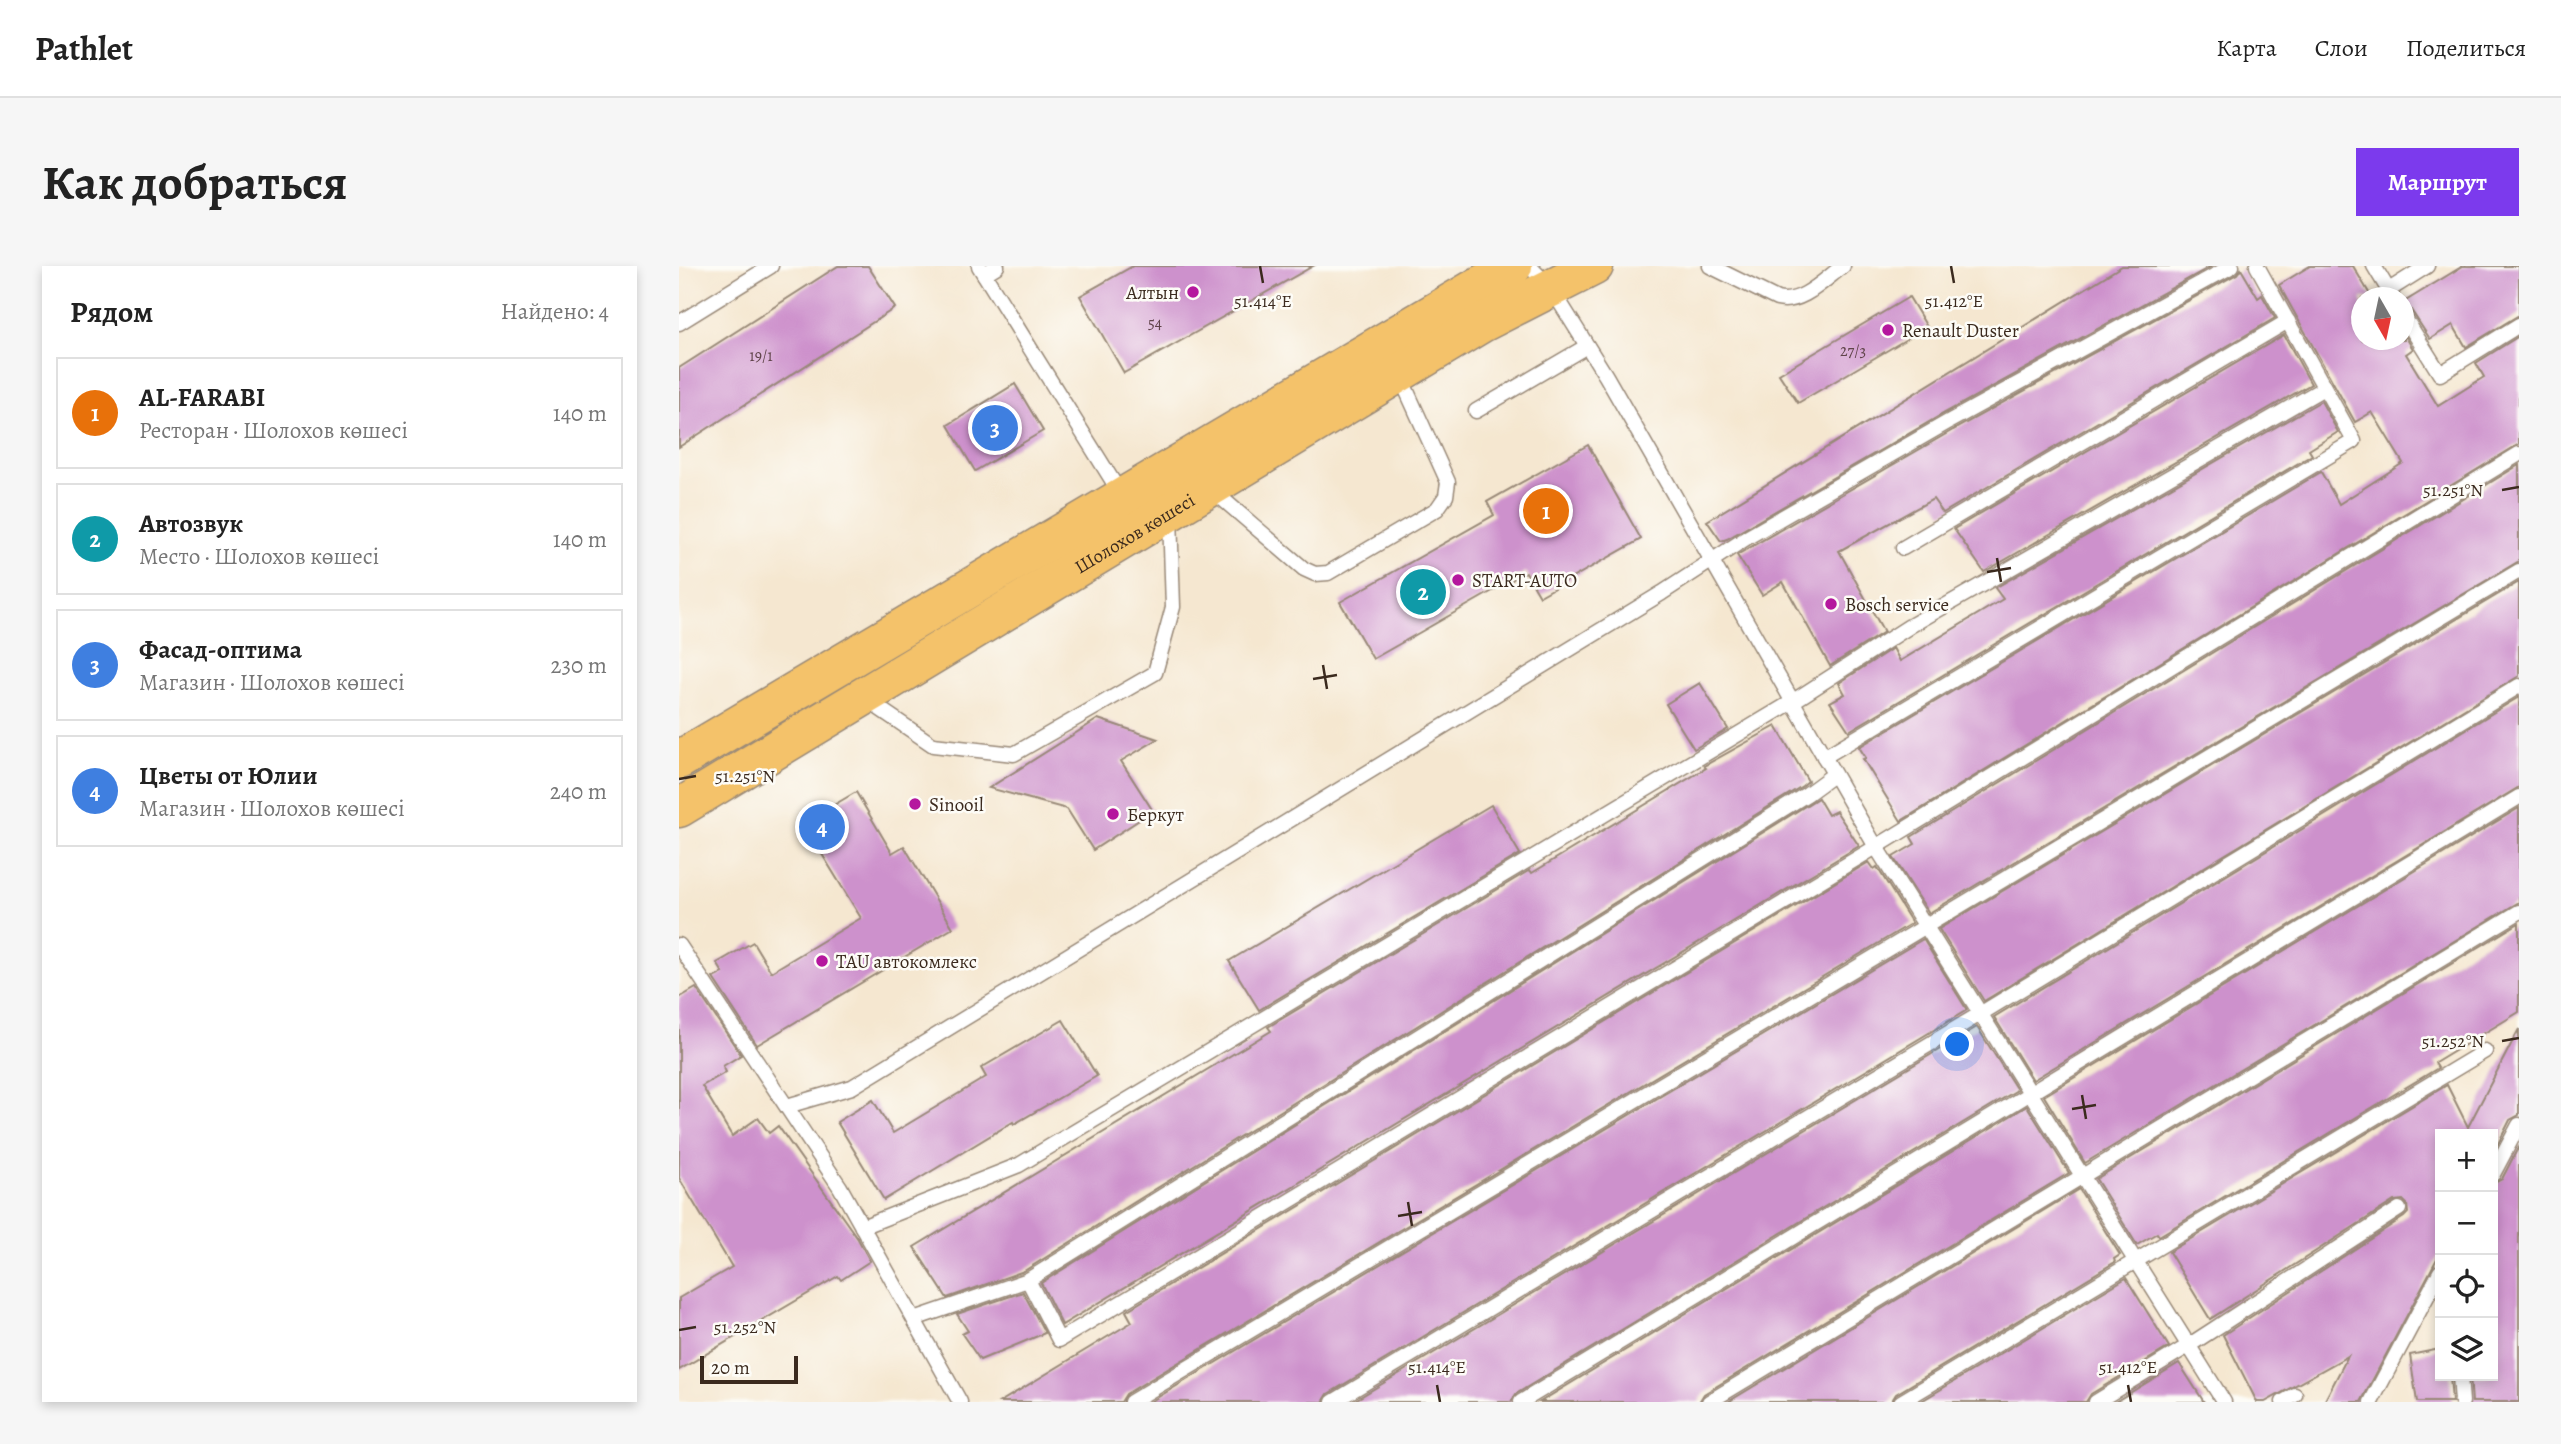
<!DOCTYPE html>
<html lang="ru">
<head>
<meta charset="utf-8">
<style>
	body { margin:0; font-family:Alegreya,serif; background:#f6f6f6; color:#222 }
	.controls { position:absolute; right:21px; bottom:21px; display:grid; overflow:hidden; border-radius:0px; box-shadow:0 4px 10px #0003 }
	.controls button { width:63px; height:63px; display:grid; place-items:center; padding:0; border:0; border-bottom:2px solid #e0e0e0; background:#fff; color:#222; font:35px sans-serif }
	.compass { position:absolute; left:1672px; top:21px; width:63px; height:63px; border-radius:50%; background:#fff; box-shadow:0 4px 10px #0003; rotate:171deg }
	.scale { position:absolute; left:21px; bottom:18px; width:98px; box-sizing:border-box; padding-left:7px; border:4px solid #3b2a1e; border-top:0; font-size:19px; line-height:24px; white-space:nowrap; color:#3b2a1e; -webkit-text-stroke:5px #fdfcf7; paint-order:stroke }
	.you { position:absolute; left:1279px; top:779px; width:24px; height:24px; margin:-18px; border:5px solid #fff; border-radius:50%; background:#1a73e8; box-shadow:0 0 0 10px #1a73e833 }
	.badge { display:grid; place-items:center; width:46px; height:46px; border-radius:50%; background:#7c3aed; color:#fff; font-size:23px; font-weight:700 }
	.pin { position:absolute; translate:-50% -50%; border:4px solid #fff; box-shadow:0 2px 7px #0006 }
	.list { margin:0; padding:0; list-style:none }
	h2 { display:flex; justify-content:space-between; align-items:center; height:91px; margin:0; padding:0 28px; font-size:30px }
	h2 small { font-size:23px; font-weight:400; color:#767676 }
	.list li { display:grid; grid-template-columns:46px 1fr auto; gap:21px; align-items:center; box-sizing:border-box; height:112px; margin:0 14px 14px; padding:0 14px; border:2px solid #e0e0e0; border-radius:0px }
	.list b { display:block; font-size:26px; white-space:nowrap }
	.list p { margin:0; font-size:23px; white-space:nowrap; color:#767676 }
	.list em { font-size:23px; font-style:normal; color:#767676 }
	.icon { flex:none; width:38px; height:38px; fill:none; stroke:currentColor; stroke-width:2; stroke-linecap:round; stroke-linejoin:round }
	.map { position:relative; flex:none; width:1840px; height:1136px; overflow:hidden; border-radius:0px }
	header { display:flex; align-items:center; gap:42px; box-sizing:border-box; height:98px; padding:0 35px; background:#fff; border-bottom:2px solid #e0e0e0 }
	header strong { font-size:33px }
	nav { display:flex; gap:38px; margin-inline-start:auto; font-size:24px }
	.intro { display:flex; align-items:center; justify-content:space-between; box-sizing:border-box; height:168px; padding:0 42px }
	h1 { margin:0; font-size:49px }
	.button { padding:18px 32px; border-radius:0px; background:#7c3aed; color:#fff; font-size:24px; font-weight:700 }
	main { display:flex; gap:42px; padding:0 42px }
	aside { flex:1; background:#fff; border-radius:0px; box-shadow:0 4px 10px #0003 }
	.map>svg:first-child { display:block }
	.building { fill:#cd91cc }
	.lines { fill:none; stroke-linecap:round; stroke-linejoin:round }
	.service-casing { stroke:#988877; stroke-width:17 }
	.trunk-casing { stroke:#988877; stroke-width:41 }
	.service { stroke:#fff; stroke-width:14 }
	.trunk { stroke:#f4c26a; stroke-width:38 }
	.ticks { fill:none; stroke:#3b2a1e; stroke-width:2.5 }
	.poi-dot { fill:#b5179e; stroke:#fdfcf7; stroke-width:2.5 }
	.labels { text-anchor:middle; stroke-width:5; stroke-linejoin:round; paint-order:stroke }
	.number-label { font-size:16px; fill:#60444a }
	.poi-label { font-size:19px; fill:#3b2a1e; stroke:#fdfcf7; text-anchor:start }
	.street-label { font-size:19px; fill:#3b2a1e; stroke:#fdfcf7 }
	.ticks-label { font-size:18px; text-anchor:middle; fill:#3b2a1e; stroke:#fdfcf7; stroke-width:5; stroke-linejoin:round; paint-order:stroke }
</style>
</head>
<body>
<header>
<strong>Pathlet</strong>
<nav><a>Карта</a><a>Слои</a><a>Поделиться</a></nav>
</header>
<div class="intro"><h1>Как добраться</h1><a class="button">Маршрут</a></div>
<main>
<aside>
<h2>Рядом<small>Найдено: 4</small></h2>
<ul class="list">
<li><span class="badge" style="background:#e8710a">1</span><div><b>AL-FARABI</b><p>Ресторан · Шолохов көшесі</p></div><em>140 m</em></li>
<li><span class="badge" style="background:#0f9aa8">2</span><div><b>Автозвук</b><p>Место · Шолохов көшесі</p></div><em>140 m</em></li>
<li><span class="badge" style="background:#3f7fe0">3</span><div><b>Фасад-оптима</b><p>Магазин · Шолохов көшесі</p></div><em>230 m</em></li>
<li><span class="badge" style="background:#3f7fe0">4</span><div><b>Цветы от Юлии</b><p>Магазин · Шолохов көшесі</p></div><em>240 m</em></li>
</ul>
</aside>
<div class="map">
<svg width="1840" height="1136" viewBox="0 0 1840 1136">
	<rect width="100%" height="100%" fill="#fdfcf7"/>
	<filter id="ink" filterUnits="userSpaceOnUse"><feTurbulence type="fractalNoise" baseFrequency=".0143" numOctaves="2"/><feDisplacementMap in="SourceGraphic" scale="14" xChannelSelector="R" yChannelSelector="G"/><feConvolveMatrix kernelMatrix="1 2 1 2 8 2 1 2 1" color-interpolation-filters="sRGB"/></filter>
	<filter id="wash" filterUnits="userSpaceOnUse"><feTurbulence type="fractalNoise" baseFrequency=".00686" numOctaves="4" result="noise"/><feDisplacementMap in="SourceGraphic" scale="28" xChannelSelector="R" yChannelSelector="G"/><feGaussianBlur stdDeviation="1.57" result="paint"/><feColorMatrix in="noise" values="0 0 0 0 0 0 0 0 0 0 0 0 0 0 0 0 0 1.4 0 .05"/><feComposite in="paint" operator="in"/></filter>
	<g filter="url(#wash)">
		<rect width="100%" height="100%" fill="#f5e7d0"/>
		<g id="blocks">
			<!-- building -->
			<g class="building">
				<path d="M 159,0 L 189,0 L 216,42 L 0,181 L 0,102 Z"/>
				<path d="M 454,0 L 634,0 L 445,107 L 401,30 Z"/>
				<path d="M 1443,0 L 1533,0 L 1264,148 L 1048,273 L 1042,275 L 1028,255 Z"/>
				<path d="M 1631,0 L 1674,0 L 1693,32 L 1683,32 L 1683,74 L 1725,74 L 1725,68 L 1734,83 L 1727,88 L 1759,140 L 1805,111 L 1797,97 L 1840,70 L 1840,178 L 1222,555 L 1184,493 L 1187,492 L 1180,481 L 1642,206 L 1660,238 L 1724,197 L 1693,146 L 1676,156 L 1600,19 Z"/>
				<path d="M 1784,0 L 1840,0 L 1840,49 L 1787,81 L 1774,59 L 1751,73 L 1732,44 L 1725,39 L 1725,36 Z"/>
				<path d="M 1562,3 L 1579,32 L 1583,29 L 1596,52 L 1264,247 L 1254,233 L 1160,285 L 1205,366 L 1151,400 L 1104,316 L 1083,329 L 1058,289 L 1274,164 L 1558,8 Z"/>
				<path d="M 1230,31 L 1248,61 L 1119,137 L 1100,108 Z"/>
				<path d="M 1605,69 L 1632,118 L 1305,306 L 1275,263 Z"/>
				<path d="M 336,118 L 364,165 L 296,205 L 269,159 Z"/>
				<path d="M 1642,135 L 1659,166 L 1630,184 L 1633,189 L 1170,465 L 1151,436 L 1166,428 L 1160,417 L 1214,382 L 1221,395 L 1324,333 L 1316,322 Z"/>
				<path d="M 909,179 L 962,273 L 861,330 L 847,306 L 694,393 L 661,336 L 815,249 L 808,236 Z"/>
				<path d="M 1840,199 L 1840,295 L 1250,647 L 1214,591 L 1236,578 L 1232,571 Z"/>
				<path d="M 1840,316 L 1840,410 L 1305,735 L 1260,663 Z"/>
				<path d="M 1021,417 L 1049,463 L 1015,483 L 987,438 Z"/>
				<path d="M 1840,431 L 1840,521 L 1354,814 L 1315,751 Z"/>
				<path d="M 419,453 L 479,473 L 442,495 L 474,545 L 414,584 L 388,543 L 310,522 Z"/>
				<path d="M 1097,460 L 1129,515 L 1123,520 L 345,1005 L 268,1032 L 235,981 L 592,765 L 589,761 L 851,604 L 853,607 L 1027,502 L 1025,500 Z"/>
				<path d="M 177,526 L 213,587 L 225,580 L 274,662 L 78,779 L 34,712 L 44,707 L 38,697 L 74,676 L 92,706 L 182,652 L 124,557 Z"/>
				<path d="M 1139,532 L 1149,549 L 1157,545 L 1180,580 L 383,1059 L 362,1017 Z"/>
				<path d="M 812,539 L 841,588 L 580,744 L 550,695 Z"/>
				<path d="M 1840,542 L 1840,636 L 1406,897 L 1365,830 Z"/>
				<path d="M 1190,596 L 1195,603 L 1198,601 L 1233,657 L 447,1128 L 442,1136 L 321,1136 L 453,1056 L 447,1045 Z"/>
				<path d="M 1840,657 L 1840,746 L 1756,797 L 1759,802 L 1480,970 L 1478,967 L 1458,979 L 1417,913 Z"/>
				<path d="M 1244,673 L 1288,744 L 649,1128 L 644,1136 L 471,1136 Z"/>
				<path d="M 17,722 L 62,789 L 44,800 L 47,806 L 23,820 L 53,870 L 79,852 L 90,867 L 99,860 L 179,973 L 191,995 L 162,1014 L 159,1010 L 0,1104 L 0,1032 L 53,1001 L 0,912 L 0,732 Z"/>
				<path d="M 384,754 L 418,810 L 335,858 L 334,856 L 205,934 L 158,856 L 194,834 L 214,867 L 307,811 L 302,802 Z"/>
				<path d="M 1298,761 L 1338,824 L 837,1128 L 832,1136 L 673,1136 Z"/>
				<path d="M 1840,763 L 1840,849 L 1831,854 L 1814,888 L 1814,868 L 1761,868 L 1761,987 L 1682,1136 L 1645,1136 L 1669,1090 L 1586,1136 L 1578,1136 L 1544,1069 L 1725,951 L 1729,947 L 1728,938 L 1724,934 L 1715,935 L 1531,1053 L 1490,986 L 1768,819 L 1789,861 Z"/>
				<path d="M 1348,840 L 1390,907 L 1025,1128 L 1020,1136 L 861,1136 Z"/>
				<path d="M 1840,880 L 1840,1136 L 1793,1136 L 1791,1110 L 1814,1110 L 1814,918 L 1823,913 Z"/>
				<path d="M 1400,923 L 1441,989 L 1435,993 L 1436,996 L 1217,1128 L 1212,1136 L 1049,1136 Z"/>
				<path d="M 1447,1012 L 1490,1081 L 1412,1128 L 1407,1136 L 1241,1136 Z"/>
				<path d="M 344,1026 L 366,1067 L 301,1094 L 283,1068 L 289,1065 L 278,1048 Z"/>
				<path d="M 1761,1083 L 1761,1110 L 1771,1110 L 1773,1136 L 1738,1136 L 1731,1089 Z"/>
				<path d="M 1500,1097 L 1525,1136 L 1436,1136 Z"/>
			</g>
		</g>
	</g>
	<g filter="url(#ink)">
		<use href="#blocks" fill-opacity="0" stroke="#988877" stroke-width="2"/>
		<g class="lines">
			<defs>
				<g id="service">
					<path d="M 300,0 L 443,230"/>
					<path d="M 850,0 L 872,22 L 927,110 L 1197,581 L 1545,1136"/>
					<path d="M 1031,0 L 1098,33 C 1122,39 1145,14 1164,0"/>
					<path d="M 1695,0 L 1713,30"/>
					<path d="M 305,8 L 318,0"/>
					<path d="M 1710,24 L 1748,0"/>
					<path d="M 1724,49 L 1761,108 L 1840,59"/>
					<path d="M 0,57 L 92,0"/>
					<path d="M 797,145 L 908,80"/>
					<path d="M 532,223 L 625,303 L 636,308 L 649,307 L 758,243 L 767,230 L 769,216 L 721,110"/>
					<path d="M 1224,282 L 1609,55"/>
					<path d="M 188,434 L 254,479 L 335,488 L 476,407 L 494,341 L 491,250"/>
					<path d="M 1145,491 L 1675,175 L 1578,0"/>
					<path d="M 0,679 L 161,921 L 281,1136"/>
					<path d="M 108,840 L 173,821 L 983,327 L 1069,271 L 1269,156 L 1553,0"/>
					<path d="M 1814,908 L 1840,859"/>
					<path d="M 183,961 L 340,899 L 1113,436 L 1231,360 L 1645,122"/>
					<path d="M 349,1014 L 1128,528 L 1154,509"/>
					<path d="M 235,1053 L 349,1014 L 380,1074 L 1197,581 L 1840,188"/>
					<path d="M 1781,1110 L 1783,1136"/>
					<path d="M 452,1136 L 1840,305"/>
					<path d="M 654,1136 L 1301,748 L 1840,420"/>
					<path d="M 842,1136 L 1840,531"/>
					<path d="M 1030,1136 L 1840,646"/>
					<path d="M 1222,1136 L 1806,785"/>
					<path d="M 1417,1136 L 1509,1080 L 1720,943"/>
					<path d="M 1604,1136 L 1616,1129"/>
					<path d="M 1692,1136 L 1761,1006"/>
				</g>
				<g id="trunk">
					<path d="M 0,494 L 834,0"/>
					<path id="s1" d="M 0,542 L 803,57 L 915,0"/>
				</g>
			</defs>
			<!-- service casing -->
			<use href="#service" class="service-casing"/>
			<!-- trunk casing -->
			<use href="#trunk" class="trunk-casing"/>
			<!-- service -->
			<use href="#service" class="service"/>
			<!-- trunk -->
			<use href="#trunk" class="trunk"/>
		</g>
	</g>
	<!-- ticks -->
	<path class="ticks" d="M 581,0 L 584,17M 1272,0 L 1275,17M 1823,224 L 1840,221M 1318,292 L 1322,316M 1308,306 L 1332,302M 644,399 L 648,423M 634,413 L 658,409M 0,513 L 17,510M 1823,775 L 1840,772M 1403,829 L 1407,853M 1393,843 L 1417,839M 729,936 L 733,960M 719,950 L 743,946M 0,1064 L 17,1061M 758,1119 L 761,1136M 1449,1119 L 1452,1136"/>
	<!-- markers -->
	<g class="poi-dot">
		<circle cx="514" cy="26" r="7"/>
		<circle cx="1209" cy="64" r="7"/>
		<circle cx="779" cy="314" r="7"/>
		<circle cx="1152" cy="338" r="7"/>
		<circle cx="236" cy="538" r="7"/>
		<circle cx="434" cy="548" r="7"/>
		<circle cx="143" cy="695" r="7"/>
	</g>
	<g class="labels">
		<!-- number labels -->
		<g class="number-label">
			<text x="476" y="62">54</text>
			<text x="1174" y="90">27/3</text>
			<text x="82" y="95">19/1</text>
		</g>
		<!-- poi labels -->
		<g class="poi-label">
			<text x="500" y="33" text-anchor="end">Алтын</text>
			<text x="1223" y="71">Renault Duster</text>
			<text x="793" y="321">START-AUTO</text>
			<text x="1166" y="345">Bosch service</text>
			<text x="250" y="545">Sinooil</text>
			<text x="448" y="555">Беркут</text>
			<text x="157" y="702">TAU автокомлекс</text>
		</g>
		<!-- street labels -->
		<g class="street-label">
			<text dy="7" stroke="none"><textPath href="#s1" startOffset="532">Шолохов көшесі</textPath></text>
		</g>
	</g>
	<g class="ticks-label">
		<text x="584" y="41">51.414°E</text>
		<text x="1275" y="41">51.412°E</text>
		<text x="1774" y="230">51.251°N</text>
		<text x="66" y="516">51.251°N</text>
		<text x="1774" y="781">51.252°N</text>
		<text x="66" y="1067">51.252°N</text>
		<text x="758" y="1107">51.414°E</text>
		<text x="1449" y="1107">51.412°E</text>
	</g>
</svg>
<div class="controls">
<button>+</button>
<button>−</button>
<button><svg class="icon" aria-label="locate" viewBox="0 0 24 24"><circle cx="12" cy="12" r="6"/><path d="M12 2v4M12 18v4M2 12h4M18 12h4"/></svg></button>
<button><svg class="icon" aria-label="layers" viewBox="0 0 24 24"><path d="M12 4l9 5-9 5-9-5zM3 14l9 5 9-5"/></svg></button>
</div>
<svg class="compass" viewBox="-18 -18 36 36"><path d="M0-13l5 13h-10z" fill="#e53935"/><path d="M0 13l5-13h-10z" fill="#767676"/></svg>
<div class="scale">20 m</div>
<div class="you"></div>
<div class="pin badge" style="left:867px;top:245px;background:#e8710a">1</div>
<div class="pin badge" style="left:744px;top:326px;background:#0f9aa8">2</div>
<div class="pin badge" style="left:316px;top:162px;background:#3f7fe0">3</div>
<div class="pin badge" style="left:143px;top:561px;background:#3f7fe0">4</div>
</div>
</main>
</body>
</html>
